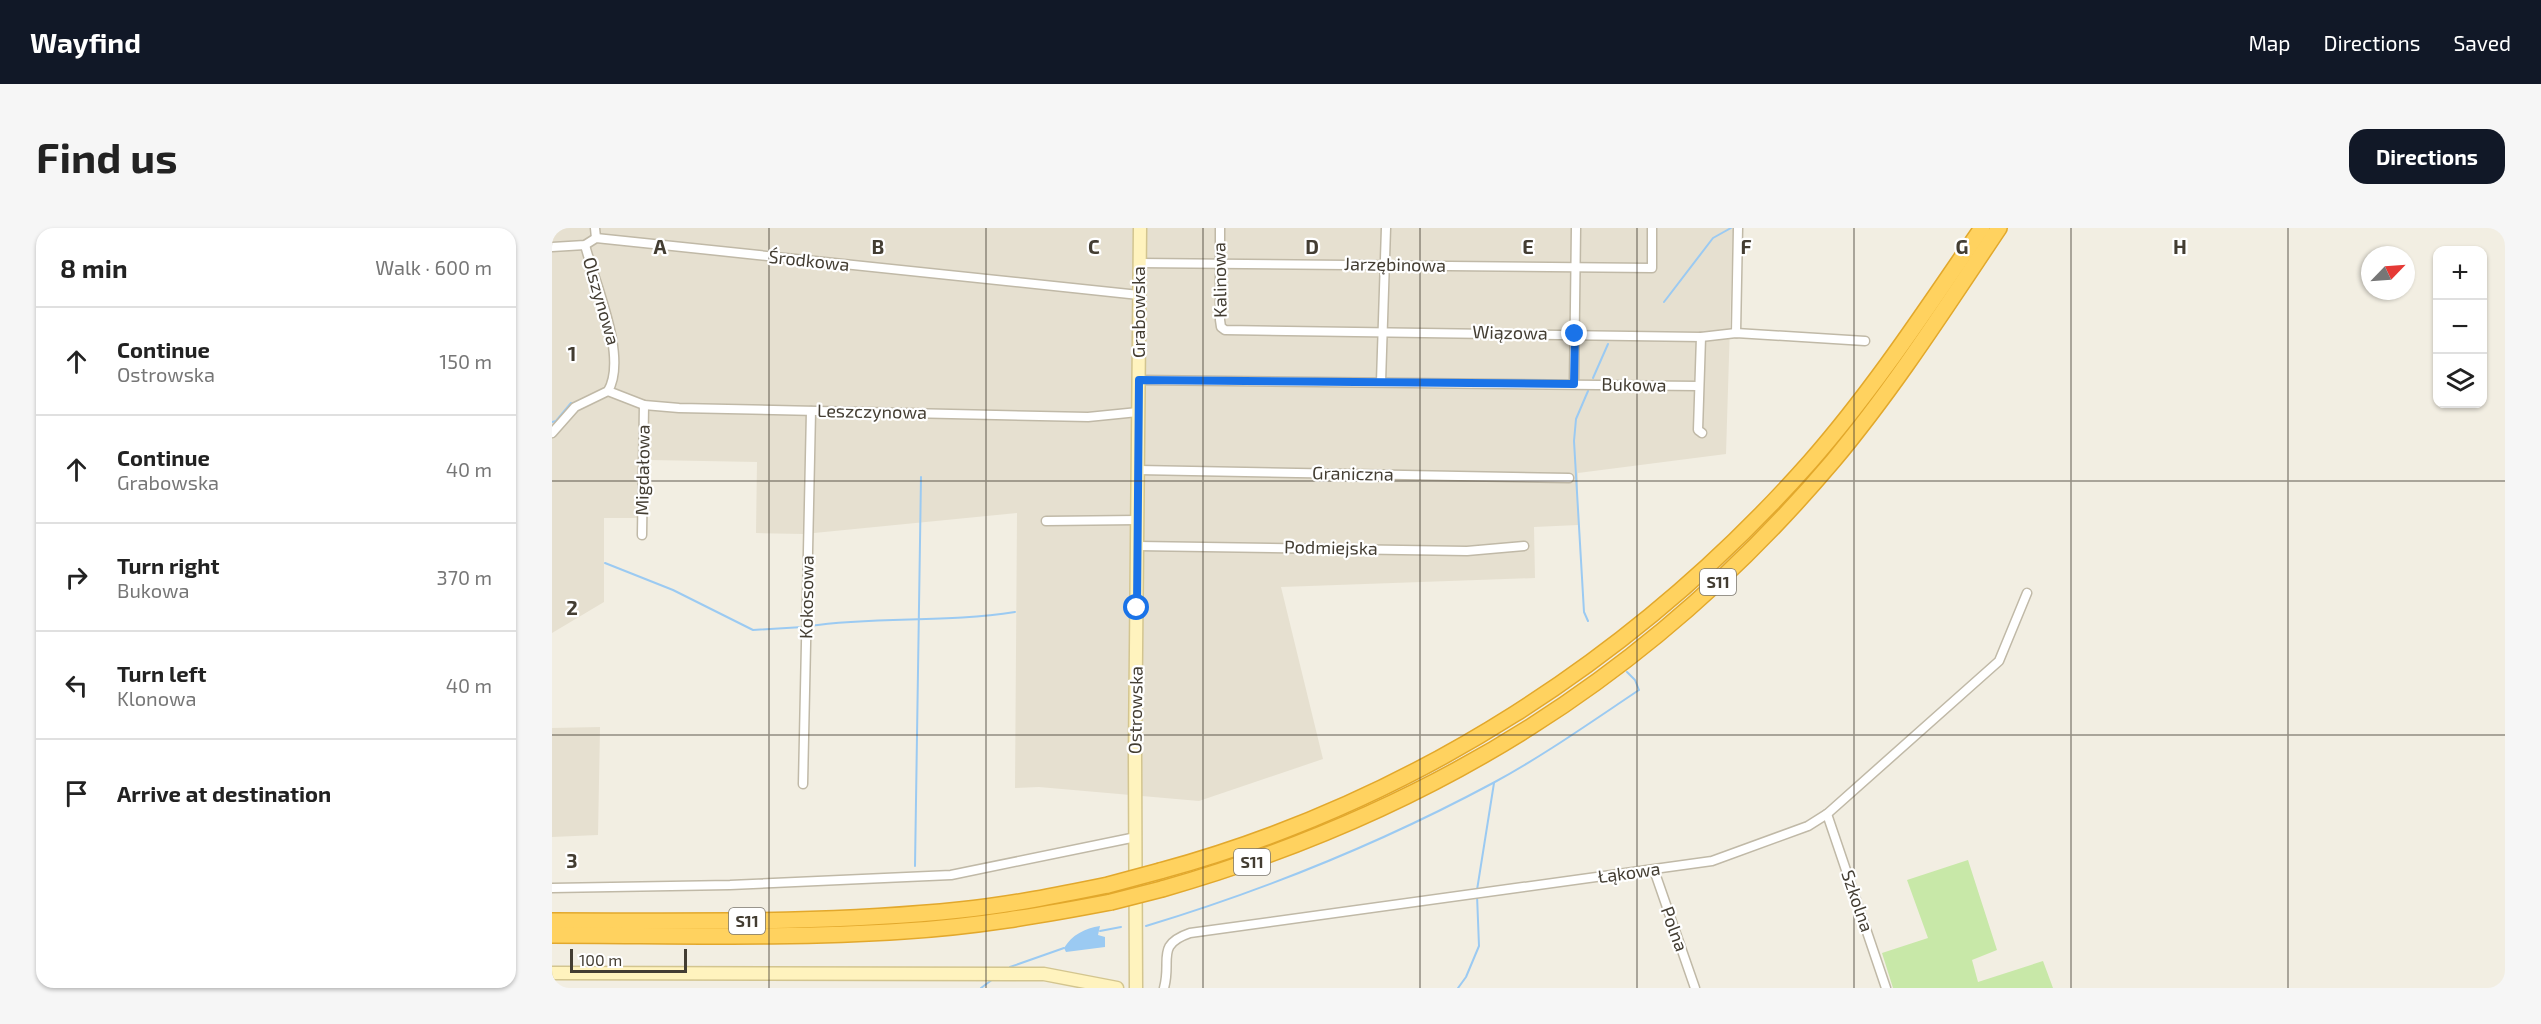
<!DOCTYPE html>
<html lang="en">
<head>
<meta charset="utf-8">
<style>
	body { margin:0; font-family:"Exo 2",sans-serif; background:#f6f6f6; color:#222 }
	.controls { position:absolute; right:18px; top:18px; display:grid; overflow:hidden; border-radius:12px; box-shadow:0 2px 4px #0004 }
	.controls button { width:54px; height:54px; display:grid; place-items:center; padding:0; border:0; border-bottom:2px solid #e0e0e0; background:#fff; color:#222; font:30px sans-serif }
	.compass { position:absolute; left:1809px; top:18px; width:54px; height:54px; border-radius:50%; background:#fff; box-shadow:0 2px 4px #0004; rotate:65deg }
	.scale { position:absolute; left:18px; bottom:15px; width:117px; box-sizing:border-box; padding-left:6px; border:3px solid #433d32; border-top:0; font-size:16px; line-height:21px; white-space:nowrap; color:#433d32; -webkit-text-stroke:4px #fff; paint-order:stroke }
	.stop { position:absolute; width:18px; height:18px; margin:-14px; border:4px solid #1a73e8; border-radius:50%; background:#fff }
	.stop.end { background:#1a73e8; border-color:#fff; box-shadow:0 2px 6px #0008 }
	.list { margin:0; padding:0; list-style:none }
	h2 { display:flex; justify-content:space-between; align-items:center; height:78px; margin:0; padding:0 24px; font-size:26px }
	h2 small { font-size:20px; font-weight:400; color:#767676 }
	.list li { display:grid; grid-template-columns:39px 1fr auto; gap:18px; align-items:center; box-sizing:border-box; height:108px; padding:0 24px; border-top:2px solid #e0e0e0 }
	.list b { display:block; font-size:22px; white-space:nowrap }
	.list p { margin:0; font-size:20px; white-space:nowrap; color:#767676 }
	.list em { font-size:20px; font-style:normal; color:#767676 }
	.icon { flex:none; width:33px; height:33px; fill:none; stroke:currentColor; stroke-width:2; stroke-linecap:round; stroke-linejoin:round }
	.map { position:relative; flex:none; width:1953px; height:760px; overflow:hidden; border-radius:18px }
	header { display:flex; align-items:center; gap:36px; box-sizing:border-box; height:84px; padding:0 30px; background:#111827; color:#fff }
	header strong { font-size:28px }
	nav { display:flex; gap:33px; margin-inline-start:auto; font-size:21px }
	.intro { display:flex; align-items:center; justify-content:space-between; box-sizing:border-box; height:144px; padding:0 36px }
	h1 { margin:0; font-size:42px }
	.button { padding:15px 27px; border-radius:18px; background:#111827; color:#fff; font-size:21px; font-weight:700 }
	main { display:flex; gap:36px; padding:0 36px }
	aside { flex:1; background:#fff; border-radius:18px; box-shadow:0 2px 4px #0004 }
	.map>svg:first-child { display:block }
	.residential { fill:#e6e0d0 }
	.green { fill:#c8e8a8 }
	.water { fill:#9bcaf2 }
	.lines { fill:none; stroke-linecap:round; stroke-linejoin:round }
	.stream { stroke:#9bcaf2; stroke-width:2 }
	.street-casing { stroke:#c0b9a7; stroke-width:11 }
	.secondary-casing { stroke:#d3c58f; stroke-width:15 }
	.highway-casing { stroke:#e2a82c; stroke-width:18 }
	.street { stroke:#fff; stroke-width:8 }
	.secondary { stroke:#fff3be; stroke-width:12 }
	.highway { stroke:#ffd25f; stroke-width:15 }
	.highway-bridge-casing { stroke:#e2a82c; stroke-width:18; stroke-linecap:butt }
	.highway-bridge { stroke:#ffd25f; stroke-width:15 }
	.route { stroke:#1a73e8; stroke-width:8 }
	.grid { fill:none; stroke:#433d32; stroke-width:1.5; stroke-opacity:0.55 }
	.labels { text-anchor:middle; stroke-width:4.5; stroke-linejoin:round; paint-order:stroke }
	.shield { fill:#fff; stroke:#7b7770; stroke-width:1.5 }
	.shield-label { font-size:16px; font-weight:bold; fill:#433d32 }
	.street-label { font-size:18px; fill:#433d32; stroke:#fff }
	.grid-label { font-size:20px; text-anchor:middle; font-weight:bold; fill:#433d32; stroke:#fff; stroke-width:4.5; stroke-linejoin:round; paint-order:stroke }
</style>
</head>
<body>
<header>
<strong>Wayfind</strong>
<nav><a>Map</a><a>Directions</a><a>Saved</a></nav>
</header>
<div class="intro"><h1>Find us</h1><a class="button">Directions</a></div>
<main>
<aside>
<h2>8 min<small>Walk · 600 m</small></h2>
<ul class="list">
<li><svg class="icon" aria-label="ahead" viewBox="0 0 24 24"><path d="M12 20V5M6 11l6-6 6 6"/></svg><div><b>Continue</b><p>Ostrowska</p></div><em>150 m</em></li>
<li><svg class="icon" aria-label="ahead" viewBox="0 0 24 24"><path d="M12 20V5M6 11l6-6 6 6"/></svg><div><b>Continue</b><p>Grabowska</p></div><em>40 m</em></li>
<li><svg class="icon" aria-label="right" viewBox="0 0 24 24"><path d="M7 20v-9h11M14 6l5 5-5 5"/></svg><div><b>Turn right</b><p>Bukowa</p></div><em>370 m</em></li>
<li><svg class="icon" aria-label="left" viewBox="0 0 24 24"><path d="M17 20v-9H6M10 6l-5 5 5 5"/></svg><div><b>Turn left</b><p>Klonowa</p></div><em>40 m</em></li>
<li><svg class="icon" aria-label="arrive" viewBox="0 0 24 24"><path d="M6 21V4h12l-3 4 3 4H6"/></svg><div><b>Arrive at destination</b></div></li>
</ul>
</aside>
<div class="map">
<svg width="1953" height="760" viewBox="0 0 1953 760">
	<rect width="100%" height="100%" fill="#f2eee2"/>
	<!-- residential -->
	<g class="residential">
		<path d="M 0,0 L 1181,0 L 1174,226 L 1026,245 L 1026,297 L 982,299 L 983,350 L 729,359 L 771,531 L 647,573 L 487,559 L 463,560 L 465,285 L 252,306 L 204,305 L 205,234 L 98,232 L 95,290 L 52,290 L 52,374 L 0,405 Z"/>
		<path d="M 48,499 L 46,607 L 0,609 L 0,500 Z"/>
	</g>
	<!-- green -->
	<path class="green" d="M 1416,632 L 1445,722 L 1420,732 L 1426,754 L 1491,733 L 1501,760 L 1341,760 L 1330,725 L 1376,710 L 1355,652 Z"/>
	<!-- water -->
	<path class="water" d="M 548,698 L 546,707 L 553,709 L 553,719 L 514,724 L 512,720 C 520,707 533,700 548,698 Z"/>
	<g class="lines">
		<!-- stream -->
		<g class="stream">
			<path d="M 1112,74 L 1161,10 L 1179,0"/>
			<path d="M 1041,150 L 1056,116"/>
			<path d="M 1036,163 L 1024,191 L 1022,213 L 1032,384 L 1036,393"/>
			<path d="M 0,194 L 4,193 L 19,175"/>
			<path d="M 53,335 L 121,362 L 201,402 L 251,399"/>
			<path d="M 257,398 C 326,388 395,395 463,384"/>
			<path d="M 363,638 L 369,249"/>
			<path d="M 925,662 L 942,555"/>
			<path d="M 594,698 C 713,662 831,614 941,555 C 991,528 1039,494 1087,462 L 1083,452 L 1075,444"/>
			<path d="M 548,703 L 569,699"/>
			<path d="M 458,739 L 512,720"/>
			<path d="M 429,760 L 441,751"/>
			<path d="M 906,760 L 914,749 L 927,718 L 925,667"/>
		</g>
		<defs>
			<g id="street">
				<path d="M 43,0 L 44,10"/>
				<path d="M 668,0 L 668,92 L 669,99 L 673,102 L 1149,109 L 1184,105 L 1313,113"/>
				<path d="M 0,19 L 33,17 L 44,10 L 587,67"/>
				<path d="M 587,35 L 1100,40 L 1100,0"/>
				<path d="M 1184,105 L 1186,0"/>
				<path d="M 1149,109 L 1146,202 L 1150,205"/>
				<path d="M 587,152 L 1146,158"/>
				<path d="M 829,154 L 834,0"/>
				<path d="M 1022,156 L 1024,0"/>
				<path d="M 56,163 L 92,177 L 127,180 L 536,189 L 586,184"/>
				<path d="M 0,205 L 23,179 L 56,163 C 76,129 43,56 33,17"/>
				<path d="M 586,242 L 1017,250"/>
				<path d="M 494,293 L 586,292"/>
				<path d="M 90,307 L 92,177"/>
				<path d="M 586,318 L 915,323 L 972,318"/>
				<path d="M 251,556 L 259,183"/>
				<path d="M 1275,586 L 1334,760"/>
				<path d="M 1102,642 L 1143,760"/>
				<path d="M 0,660 L 178,657 L 399,647 L 584,609"/>
				<path d="M 612,760 C 620,732 603,717 638,705 L 1160,633 L 1256,598 L 1275,586 L 1447,433 L 1475,365"/>
			</g>
			<g id="secondary">
				<path d="M 0,745 L 492,746 L 565,760"/>
				<path d="M 584,760 L 583,528 L 588,0"/>
			</g>
			<g id="highway">
				<path d="M 608,643 C 861,574 1085,429 1258,234 C 1322,161 1375,80 1430,0"/>
				<path d="M 610,661 C 880,584 1099,448 1281,233 C 1342,160 1394,79 1447,0"/>
				<path d="M 0,693 C 136,693 273,696 408,682 C 458,677 507,667 556,657"/>
				<path d="M 0,707 C 117,707 235,711 352,703 C 422,699 491,687 559,674"/>
			</g>
		</defs>
		<!-- street casing -->
		<use href="#street" class="street-casing"/>
		<!-- secondary casing -->
		<use href="#secondary" class="secondary-casing"/>
		<!-- highway casing -->
		<use href="#highway" class="highway-casing"/>
		<!-- street -->
		<use href="#street" class="street"/>
		<!-- secondary -->
		<use href="#secondary" class="secondary"/>
		<!-- highway -->
		<use href="#highway" class="highway"/>
		<defs>
			<g id="highway-bridge">
				<path d="M 556,657 L 608,643"/>
				<path d="M 559,674 L 610,661"/>
			</g>
		</defs>
		<!-- highway-bridge casing -->
		<use href="#highway-bridge" class="highway-bridge-casing"/>
		<!-- highway-bridge -->
		<use href="#highway-bridge" class="highway-bridge"/>
	</g>
	<g class="lines">
		<!-- route -->
		<path class="route" d="M 585,380 L 587,152 L 1022,156 L 1023,106"/>
	</g>
	<!-- grid -->
	<path class="grid" d="M 217,0 L 217,760M 434,0 L 434,760M 651,0 L 651,760M 868,0 L 868,760M 1085,0 L 1085,760M 1302,0 L 1302,760M 1519,0 L 1519,760M 1736,0 L 1736,760M 0,253 L 1953,253M 0,507 L 1953,507"/>
	<g class="labels">
		<!-- shield labels -->
		<g class="shield">
			<rect x="1148" y="341" width="36" height="26" rx="4.5"/>
			<rect x="682" y="621" width="36" height="26" rx="4.5"/>
			<rect x="177" y="680" width="36" height="26" rx="4.5"/>
		</g>
		<g class="shield-label">
			<text x="1166" y="360">S11</text>
			<text x="700" y="640">S11</text>
			<text x="195" y="699">S11</text>
		</g>
		<!-- street labels -->
		<g class="street-label">
			<text transform="translate(257 33) rotate(6)" y="6">Środkowa</text>
			<text transform="translate(843 37) rotate(1)" y="6">Jarzębinowa</text>
			<text transform="translate(668 52) rotate(-91)" y="6">Kalinowa</text>
			<text transform="translate(49 73) rotate(74)" y="6">Olszynowa</text>
			<text transform="translate(587 84) rotate(-90)" y="6">Grabowska</text>
			<text transform="translate(958 105) rotate(1)" y="6">Wiązowa</text>
			<text transform="translate(1082 157) rotate(1)" y="6">Bukowa</text>
			<text transform="translate(320 184) rotate(1)" y="6">Leszczynowa</text>
			<text transform="translate(91 242) rotate(-89)" y="6">Migdałowa</text>
			<text transform="translate(801 246) rotate(1)" y="6">Graniczna</text>
			<text transform="translate(779 320) rotate(1)" y="6">Podmiejska</text>
			<text transform="translate(255 369) rotate(-89)" y="6">Kokosowa</text>
			<text transform="translate(584 482) rotate(-89)" y="6">Ostrowska</text>
			<text transform="translate(1077 645) rotate(-8)" y="6">Łąkowa</text>
			<text transform="translate(1305 673) rotate(71)" y="6">Szkolna</text>
			<text transform="translate(1122 701) rotate(70)" y="6">Polna</text>
		</g>
	</g>
	<g class="grid-label">
		<text x="108" y="26">A</text>
		<text x="326" y="26">B</text>
		<text x="542" y="26">C</text>
		<text x="760" y="26">D</text>
		<text x="976" y="26">E</text>
		<text x="1194" y="26">F</text>
		<text x="1410" y="26">G</text>
		<text x="1628" y="26">H</text>
		<text x="20" y="133">1</text>
		<text x="20" y="387">2</text>
		<text x="20" y="640">3</text>
	</g>
</svg>
<div class="controls">
<button>+</button>
<button>−</button>
<button><svg class="icon" aria-label="layers" viewBox="0 0 24 24"><path d="M12 4l9 5-9 5-9-5zM3 14l9 5 9-5"/></svg></button>
</div>
<svg class="compass" viewBox="-18 -18 36 36"><path d="M0-13l5 13h-10z" fill="#e53935"/><path d="M0 13l5-13h-10z" fill="#767676"/></svg>
<div class="scale">100 m</div>
<div class="stop" style="left:585px;top:380px"></div>
<div class="stop end" style="left:1023px;top:106px"></div>
</div>
</main>
</body>
</html>
